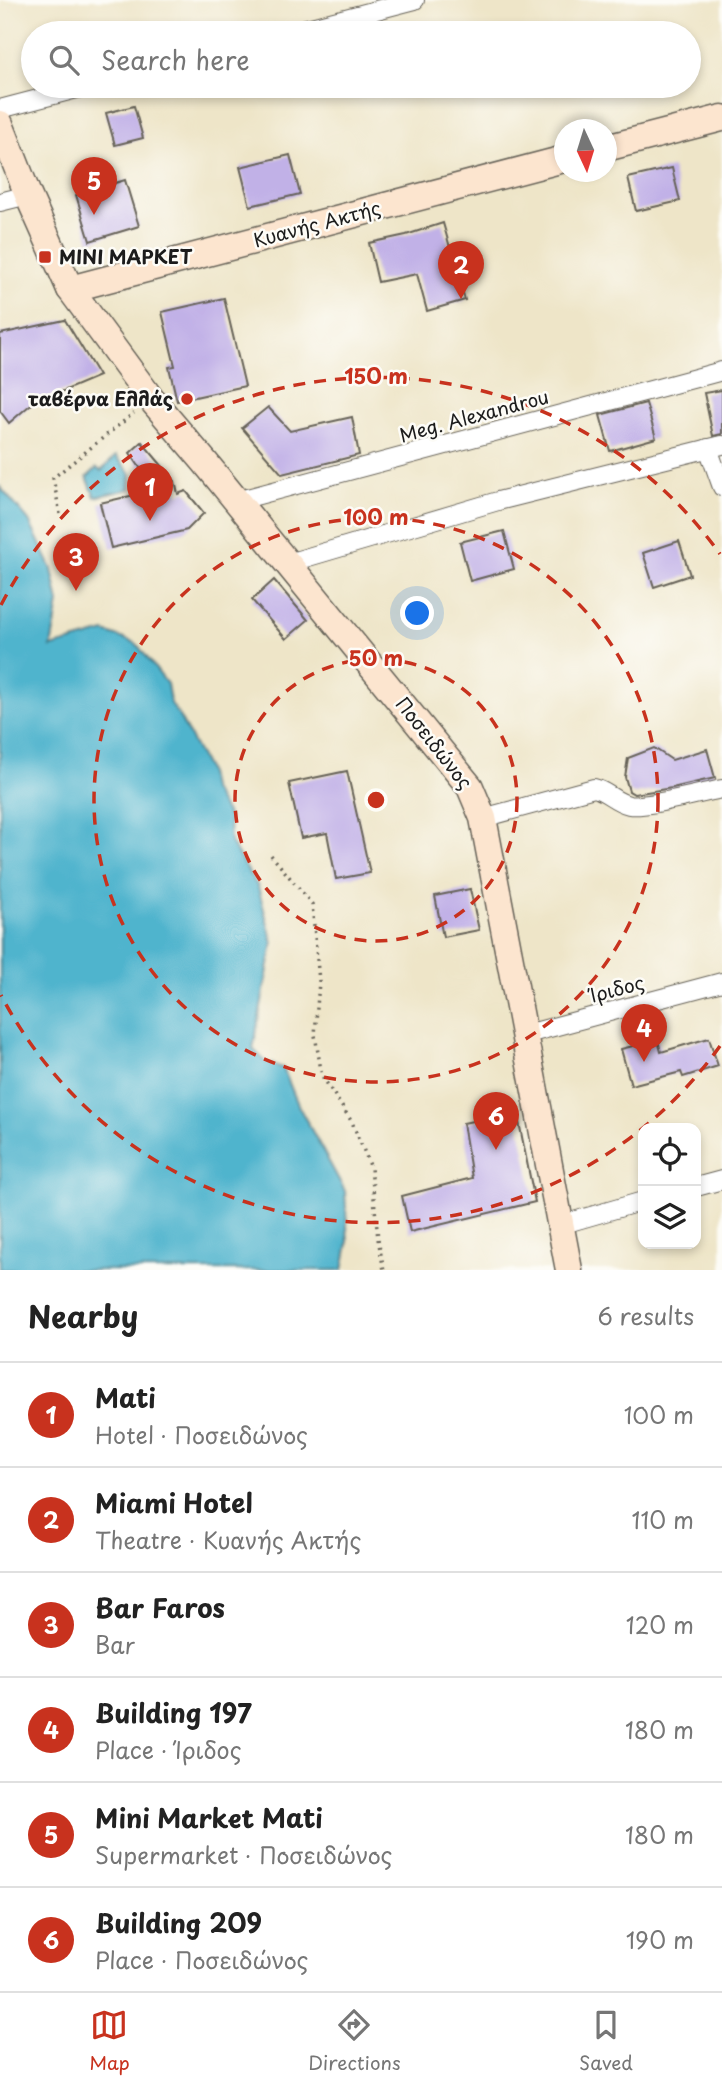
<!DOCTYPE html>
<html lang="en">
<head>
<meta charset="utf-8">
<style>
	body { margin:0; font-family:"Playpen Sans",sans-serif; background:#f2f2f2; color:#222 }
	.controls { position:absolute; right:21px; bottom:21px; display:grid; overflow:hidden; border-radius:14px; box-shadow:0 4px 10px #0003 }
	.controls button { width:63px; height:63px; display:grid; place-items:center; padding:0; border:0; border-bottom:2px solid #e0e0e0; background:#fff; color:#222; font:35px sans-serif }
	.compass { position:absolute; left:554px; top:119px; width:63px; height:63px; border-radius:50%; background:#fff; box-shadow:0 4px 10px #0003; rotate:176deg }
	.you { position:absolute; left:418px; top:614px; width:24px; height:24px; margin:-18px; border:5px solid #fff; border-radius:50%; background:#1a73e8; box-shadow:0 0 0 10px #1a73e833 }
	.badge { display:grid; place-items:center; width:46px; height:46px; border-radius:50%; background:#c8321e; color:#fff; font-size:23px; font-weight:700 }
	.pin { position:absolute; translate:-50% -58px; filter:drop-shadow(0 2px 4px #0008) }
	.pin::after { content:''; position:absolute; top:37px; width:24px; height:21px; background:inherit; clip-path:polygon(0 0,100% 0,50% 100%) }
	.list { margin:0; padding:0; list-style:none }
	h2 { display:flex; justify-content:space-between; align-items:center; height:91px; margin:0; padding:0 28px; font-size:30px }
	h2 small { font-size:23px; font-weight:400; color:#767676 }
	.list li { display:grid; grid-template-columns:46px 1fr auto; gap:21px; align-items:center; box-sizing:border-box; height:105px; padding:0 28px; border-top:2px solid #e0e0e0 }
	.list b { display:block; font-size:26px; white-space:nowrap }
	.list p { margin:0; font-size:23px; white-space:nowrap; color:#767676 }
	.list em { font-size:23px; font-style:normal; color:#767676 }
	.icon { flex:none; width:38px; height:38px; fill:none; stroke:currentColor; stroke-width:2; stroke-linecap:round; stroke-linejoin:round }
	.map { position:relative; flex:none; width:722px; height:1270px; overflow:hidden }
	.search { position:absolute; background:#fff; box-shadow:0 4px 10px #0003; left:21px; right:21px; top:21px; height:77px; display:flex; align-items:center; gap:18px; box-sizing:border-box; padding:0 24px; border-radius:38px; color:#767676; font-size:26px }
	.sheet { height:721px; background:#fff }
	nav { display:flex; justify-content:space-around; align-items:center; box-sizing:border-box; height:98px; border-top:2px solid #e0e0e0; background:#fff; font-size:19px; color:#767676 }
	nav a { display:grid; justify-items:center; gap:4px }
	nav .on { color:#c8321e }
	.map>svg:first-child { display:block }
	.water { fill:#4fb4cd; stroke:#366874; stroke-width:2 }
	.building { fill:#c1b1e7 }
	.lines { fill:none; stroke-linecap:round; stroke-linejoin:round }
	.street-casing { stroke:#666258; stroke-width:20 }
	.secondary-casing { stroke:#666258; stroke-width:29 }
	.path { stroke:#666258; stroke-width:3.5; stroke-dasharray:2 5; stroke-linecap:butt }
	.street { stroke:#fff; stroke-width:18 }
	.secondary { stroke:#fce5cf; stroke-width:26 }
	.ring { fill:none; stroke:#c8321e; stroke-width:3.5; stroke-dasharray:12 9 }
	.poi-dot { fill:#c8321e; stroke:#fdfcf7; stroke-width:2.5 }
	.labels { text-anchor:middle; stroke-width:5; stroke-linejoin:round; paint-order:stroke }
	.street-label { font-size:19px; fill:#1c1c1c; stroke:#fdfcf7 }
	.poi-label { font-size:19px; font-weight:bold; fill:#1c1c1c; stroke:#fdfcf7; text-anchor:start }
	.centre { fill:#c8321e; stroke:#fdfcf7; stroke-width:3.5 }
	.ring-label { font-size:21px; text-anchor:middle; font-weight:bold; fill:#c8321e; stroke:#fdfcf7; stroke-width:5; stroke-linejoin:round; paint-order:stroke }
</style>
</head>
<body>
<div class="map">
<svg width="722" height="1270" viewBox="0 0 722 1270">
	<rect width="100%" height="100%" fill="#fdfcf7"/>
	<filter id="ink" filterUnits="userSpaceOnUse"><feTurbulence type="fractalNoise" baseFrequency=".0143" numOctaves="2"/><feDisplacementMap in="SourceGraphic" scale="14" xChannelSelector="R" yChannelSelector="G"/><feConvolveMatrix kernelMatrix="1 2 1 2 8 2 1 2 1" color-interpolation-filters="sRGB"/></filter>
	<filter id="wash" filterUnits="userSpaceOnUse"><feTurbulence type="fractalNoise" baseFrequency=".00686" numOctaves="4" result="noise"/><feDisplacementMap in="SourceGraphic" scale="28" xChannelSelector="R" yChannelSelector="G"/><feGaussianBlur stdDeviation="1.57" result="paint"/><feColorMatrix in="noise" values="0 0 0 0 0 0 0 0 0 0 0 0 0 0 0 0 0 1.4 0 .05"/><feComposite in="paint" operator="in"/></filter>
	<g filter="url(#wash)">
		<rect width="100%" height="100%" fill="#eee5c8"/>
		<!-- water -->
		<g class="water">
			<path d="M 116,456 L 131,474 L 130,489 L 95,497 L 87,477 L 97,468 L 101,471 Z"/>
			<path d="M 0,487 L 29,521 L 52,569 L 59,603 L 51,647 L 105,632 L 136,643 L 167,684 L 170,702 L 179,716 L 207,769 L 211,788 L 229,818 L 230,842 L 258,887 L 273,943 L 253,1049 L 266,1062 L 283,1068 L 299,1107 L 345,1191 L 348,1243 L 343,1270 L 0,1270 Z"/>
		</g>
		<g id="blocks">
			<!-- building -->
			<g class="building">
				<path d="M 134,106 L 143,138 L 115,145 L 106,113 Z"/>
				<path d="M 290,155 L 300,194 L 250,206 L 240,167 Z"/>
				<path d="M 672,168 L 680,201 L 636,211 L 628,178 Z"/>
				<path d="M 125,180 L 139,226 L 90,241 L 76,195 Z"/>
				<path d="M 443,223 L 465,300 L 427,311 L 417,274 L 378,282 L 369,243 L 406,235 Z"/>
				<path d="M 224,298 L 245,386 L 177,401 L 169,367 L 175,366 L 162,312 Z"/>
				<path d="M 65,320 L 99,376 L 30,405 L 9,423 L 0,411 L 0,334 Z"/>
				<path d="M 722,390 L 722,434 L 713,436 L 704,393 Z"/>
				<path d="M 646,403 L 656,438 L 610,451 L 600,415 Z"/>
				<path d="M 268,407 L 290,431 L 352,417 L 359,455 L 282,474 L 242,428 Z"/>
				<path d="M 142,442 L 175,481 L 178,494 L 186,491 L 204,513 L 187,530 L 111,548 L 100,503 L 139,494 L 139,485 L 145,475 L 130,453 Z"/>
				<path d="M 504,531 L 514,569 L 470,581 L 460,542 Z"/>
				<path d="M 679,541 L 690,575 L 654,587 L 643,553 Z"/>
				<path d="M 274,580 L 308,620 L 286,639 L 252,600 Z"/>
				<path d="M 654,748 L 672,760 L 707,749 L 715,778 L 672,788 L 634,794 L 629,791 L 625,777 L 628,758 Z"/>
				<path d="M 347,771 L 370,873 L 336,879 L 327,833 L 301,838 L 289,783 Z"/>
				<path d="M 470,889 L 479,930 L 443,937 L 435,896 Z"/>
				<path d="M 709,1038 L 718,1066 L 683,1077 L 681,1072 L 631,1085 L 621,1049 L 658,1040 L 661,1052 Z"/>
				<path d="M 517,1112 L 535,1202 L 410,1232 L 402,1196 L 472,1178 L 463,1123 Z"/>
			</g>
		</g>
	</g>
	<g filter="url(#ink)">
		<use href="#blocks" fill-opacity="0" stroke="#666258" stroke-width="2"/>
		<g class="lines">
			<defs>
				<g id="street">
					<path d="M 288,33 L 415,0"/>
					<path d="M 0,109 L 88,86"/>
					<path d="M 0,202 L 28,195"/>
					<path d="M 708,448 L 722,487"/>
					<path d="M 236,501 L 722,371"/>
					<path d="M 288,563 L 498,501 L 722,445"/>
					<path d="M 483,818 L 594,788 C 607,791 615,802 629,805 C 645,808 702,793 722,789"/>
					<path d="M 523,1035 L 722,982"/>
					<path d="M 696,1187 L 722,1180"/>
					<path d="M 560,1225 L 643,1201"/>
				</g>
				<g id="secondary">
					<path d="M 0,124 L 28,195 L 70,289 L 151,399 L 204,461 L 470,787 L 483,818 L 569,1270"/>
					<path d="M 606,148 L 722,118"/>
					<path d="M 70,289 L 564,159"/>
				</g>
			</defs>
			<!-- street casing -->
			<use href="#street" class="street-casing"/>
			<!-- secondary casing -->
			<use href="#secondary" class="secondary-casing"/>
			<!-- path -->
			<g class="path">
				<path d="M 60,514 L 53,478 L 134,413"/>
				<path d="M 271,855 L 312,904 L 319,981 L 315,1035 L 322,1076 L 352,1122 L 371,1168 L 378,1239 L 384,1270"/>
			</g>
			<!-- street -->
			<use href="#street" class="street"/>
			<!-- secondary -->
			<use href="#secondary" class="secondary"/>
		</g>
	</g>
	<!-- distance rings -->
	<g class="ring">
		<circle cx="376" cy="800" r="141"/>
		<circle cx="376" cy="800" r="282"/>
		<path d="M720 1046A423 423 0 0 1 1 995M1 605A423 423 0 0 1 720 554"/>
	</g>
	<!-- markers -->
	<g class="poi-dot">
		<rect x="38" y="250" width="14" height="14" rx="3.5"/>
		<circle cx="187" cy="399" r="7"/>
	</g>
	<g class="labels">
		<!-- street labels -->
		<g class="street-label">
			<text transform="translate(317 224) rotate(-15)" y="7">Κυανής Ακτής</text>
			<text transform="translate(474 416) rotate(-15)" y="7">Meg. Alexandrou</text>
			<text transform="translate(434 743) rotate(52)" y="7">Ποσειδώνος</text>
			<text transform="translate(617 989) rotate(-15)" y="7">Ίριδος</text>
		</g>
		<!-- poi labels -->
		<g class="poi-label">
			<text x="59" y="264">ΜΙΝΙ ΜΑΡΚΕΤ</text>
			<text x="173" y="406" text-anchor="end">ταβέρνα Ελλάς</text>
		</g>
	</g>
	<circle cx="376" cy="800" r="10" class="centre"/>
	<g class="ring-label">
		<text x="376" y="384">150 m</text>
		<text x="376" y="525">100 m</text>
		<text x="376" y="666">50 m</text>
	</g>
</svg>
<div class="controls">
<button><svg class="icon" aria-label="locate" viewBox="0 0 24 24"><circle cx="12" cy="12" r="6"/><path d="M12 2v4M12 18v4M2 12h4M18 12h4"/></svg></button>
<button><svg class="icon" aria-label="layers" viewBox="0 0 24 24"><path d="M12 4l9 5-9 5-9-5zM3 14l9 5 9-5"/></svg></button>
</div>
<svg class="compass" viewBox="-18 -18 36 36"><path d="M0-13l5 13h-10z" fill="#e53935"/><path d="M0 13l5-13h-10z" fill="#767676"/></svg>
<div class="you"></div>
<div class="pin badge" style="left:150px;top:521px">1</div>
<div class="pin badge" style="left:461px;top:299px">2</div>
<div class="pin badge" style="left:76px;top:591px">3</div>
<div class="pin badge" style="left:644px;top:1062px">4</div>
<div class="pin badge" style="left:94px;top:215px">5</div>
<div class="pin badge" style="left:496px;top:1150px">6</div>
<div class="search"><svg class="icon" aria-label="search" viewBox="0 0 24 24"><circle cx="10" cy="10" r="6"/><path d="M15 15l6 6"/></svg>Search here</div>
</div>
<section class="sheet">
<h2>Nearby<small>6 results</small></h2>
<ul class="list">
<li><span class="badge">1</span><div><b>Mati</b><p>Hotel · Ποσειδώνος</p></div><em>100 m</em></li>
<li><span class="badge">2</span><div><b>Miami Hotel</b><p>Theatre · Κυανής Ακτής</p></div><em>110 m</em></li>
<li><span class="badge">3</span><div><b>Bar Faros</b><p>Bar</p></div><em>120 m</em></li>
<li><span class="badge">4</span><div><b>Building 197</b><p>Place · Ίριδος</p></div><em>180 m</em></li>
<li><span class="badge">5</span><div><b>Mini Market Mati</b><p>Supermarket · Ποσειδώνος</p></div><em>180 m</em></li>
<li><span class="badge">6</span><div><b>Building 209</b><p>Place · Ποσειδώνος</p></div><em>190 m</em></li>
</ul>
</section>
<nav>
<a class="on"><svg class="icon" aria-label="map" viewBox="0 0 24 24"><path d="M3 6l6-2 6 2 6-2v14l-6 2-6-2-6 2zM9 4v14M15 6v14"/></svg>Map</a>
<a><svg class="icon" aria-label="directions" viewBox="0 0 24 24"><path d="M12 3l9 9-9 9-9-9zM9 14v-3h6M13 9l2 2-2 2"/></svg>Directions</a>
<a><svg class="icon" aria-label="saved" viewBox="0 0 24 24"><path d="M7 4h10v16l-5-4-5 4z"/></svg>Saved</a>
</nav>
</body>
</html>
